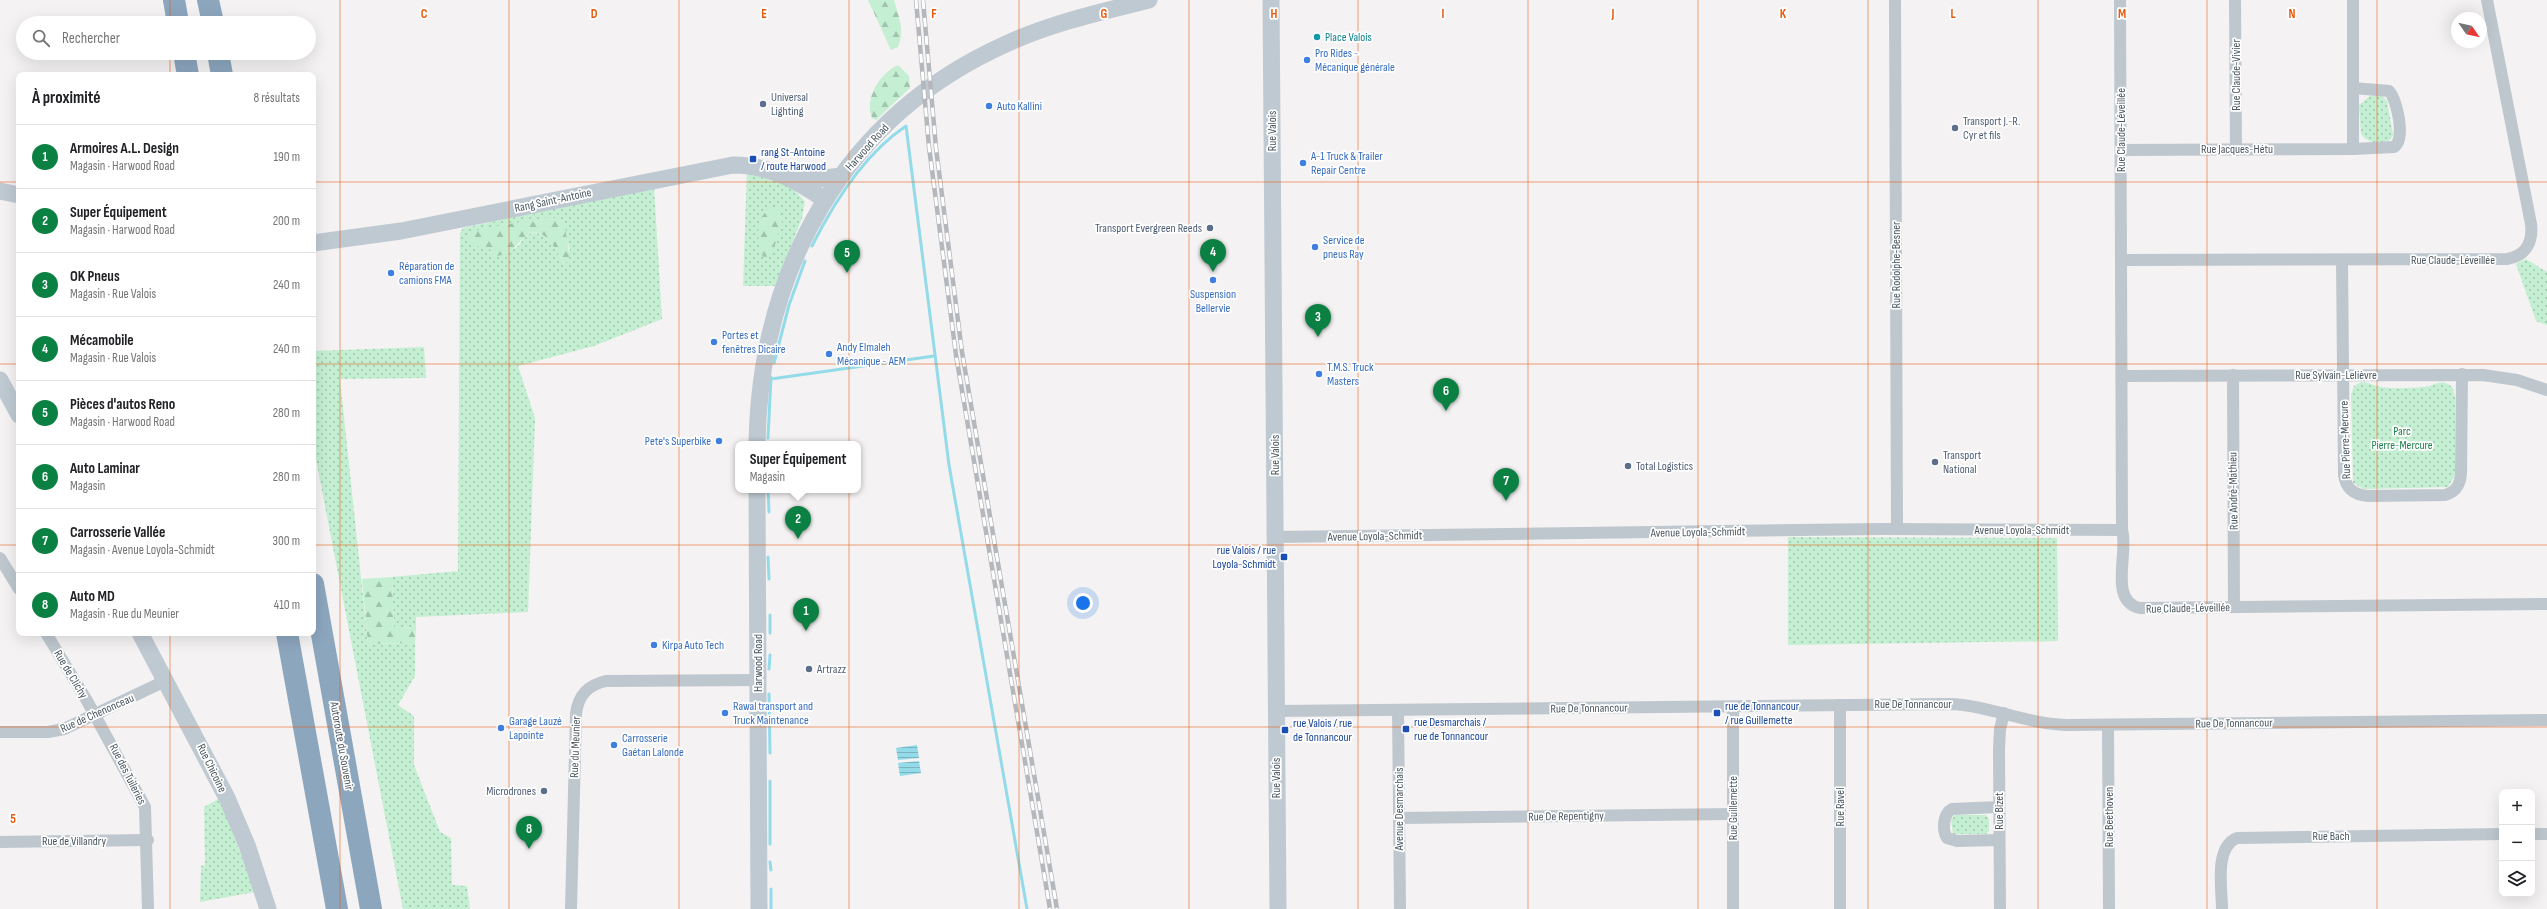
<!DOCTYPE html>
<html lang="fr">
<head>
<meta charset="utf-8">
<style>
	body { margin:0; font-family:"Sofia Sans Condensed",sans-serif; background:#f6f6f6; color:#202124 }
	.controls { position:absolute; right:12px; bottom:12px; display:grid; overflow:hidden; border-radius:8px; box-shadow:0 4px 16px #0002 }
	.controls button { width:36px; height:36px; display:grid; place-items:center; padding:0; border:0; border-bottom:1px solid #e0e0e0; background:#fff; color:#202124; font:20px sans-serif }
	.compass { position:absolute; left:2451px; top:12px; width:36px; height:36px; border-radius:50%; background:#fff; box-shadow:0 4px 16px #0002; rotate:124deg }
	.you { position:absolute; left:1083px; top:603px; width:14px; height:14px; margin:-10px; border:3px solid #fff; border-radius:50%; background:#1a73e8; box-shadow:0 0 0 6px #1a73e833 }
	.badge { display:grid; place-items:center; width:26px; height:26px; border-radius:50%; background:#0b8043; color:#fff; font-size:13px; font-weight:700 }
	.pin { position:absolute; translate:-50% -33px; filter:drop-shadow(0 1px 2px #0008) }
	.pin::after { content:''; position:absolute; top:21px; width:14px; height:12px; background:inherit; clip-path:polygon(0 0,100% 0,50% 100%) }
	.popup { position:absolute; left:735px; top:441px; width:126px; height:52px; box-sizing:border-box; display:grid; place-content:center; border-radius:8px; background:#fff; filter:drop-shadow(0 1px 3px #0005); font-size:13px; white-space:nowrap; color:#757577 }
	.popup b { font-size:15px; color:#202124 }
	.popup::after { content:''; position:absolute; left:50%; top:100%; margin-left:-8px; border:8px solid transparent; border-top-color:#fff }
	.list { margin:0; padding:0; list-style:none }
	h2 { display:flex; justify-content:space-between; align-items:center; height:52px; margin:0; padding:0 16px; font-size:17px }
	h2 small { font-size:13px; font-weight:400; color:#757577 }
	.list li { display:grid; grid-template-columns:26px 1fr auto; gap:12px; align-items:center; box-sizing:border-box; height:64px; padding:0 16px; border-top:1px solid #e0e0e0 }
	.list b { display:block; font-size:15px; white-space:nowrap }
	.list p { margin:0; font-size:13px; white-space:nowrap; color:#757577 }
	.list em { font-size:13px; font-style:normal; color:#757577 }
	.icon { flex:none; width:22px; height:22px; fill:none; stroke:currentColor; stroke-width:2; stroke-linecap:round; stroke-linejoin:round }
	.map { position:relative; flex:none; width:2547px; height:909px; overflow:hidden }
	.search { position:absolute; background:#fff; box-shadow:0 4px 16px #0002; left:16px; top:16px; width:300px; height:44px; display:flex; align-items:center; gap:10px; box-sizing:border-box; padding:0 14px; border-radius:22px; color:#757577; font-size:15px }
	.panel { position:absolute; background:#fff; box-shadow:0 4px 16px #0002; left:16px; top:72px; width:300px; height:564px; border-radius:8px }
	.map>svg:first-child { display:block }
	.grass { fill:url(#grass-dots); fill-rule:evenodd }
	.forest { fill:url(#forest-firs) }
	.water { fill:url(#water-rules) }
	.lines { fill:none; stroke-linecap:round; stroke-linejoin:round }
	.stream { stroke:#93dbe9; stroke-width:3 }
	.street { stroke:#bec7ce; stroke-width:12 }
	.secondary { stroke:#bfc9d2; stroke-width:17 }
	.highway { stroke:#8ca6be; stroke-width:22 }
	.rail-casing { stroke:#b4b7bc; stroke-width:4.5 }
	.rail { stroke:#fff; stroke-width:3; stroke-dasharray:9; stroke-linecap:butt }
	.grid { fill:none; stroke:#e8590c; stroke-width:1; stroke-opacity:0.55 }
	.culture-dot { fill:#0f9aa8; stroke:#fff; stroke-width:1.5 }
	.shop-dot { fill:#3f7fe0; stroke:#fff; stroke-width:1.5 }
	.service-dot { fill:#5c6f8a; stroke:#fff; stroke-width:1.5 }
	.transit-dot { fill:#1a4fb4; stroke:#fff; stroke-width:1.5 }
	.labels { text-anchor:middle; stroke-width:3.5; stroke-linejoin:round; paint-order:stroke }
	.culture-label { font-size:12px; fill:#0d838f; stroke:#fff; text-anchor:start }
	.shop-label { font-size:12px; fill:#366cbe; stroke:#fff; text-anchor:start }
	.street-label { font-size:12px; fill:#4a565f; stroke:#fff }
	.service-label { font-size:12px; fill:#4e5e75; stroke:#fff; text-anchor:start }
	.transit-label { font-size:12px; fill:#164399; stroke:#fff; text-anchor:start }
	.park-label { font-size:12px; fill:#1c7f49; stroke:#fff }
	.grid-label { font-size:13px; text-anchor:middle; font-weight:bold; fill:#e8590c; stroke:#fff; stroke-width:3.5; stroke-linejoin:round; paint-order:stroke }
</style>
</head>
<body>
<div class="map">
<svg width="2547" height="909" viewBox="0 0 2547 909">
	<defs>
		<pattern id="grass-dots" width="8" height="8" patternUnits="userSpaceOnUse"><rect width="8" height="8" fill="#c4efd2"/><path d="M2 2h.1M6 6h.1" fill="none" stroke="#a1c4ae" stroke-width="1.8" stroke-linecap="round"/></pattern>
		<pattern id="forest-firs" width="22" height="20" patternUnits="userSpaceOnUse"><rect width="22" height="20" fill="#c4efd2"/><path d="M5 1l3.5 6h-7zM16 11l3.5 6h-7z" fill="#a1c4ae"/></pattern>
		<pattern id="water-rules" width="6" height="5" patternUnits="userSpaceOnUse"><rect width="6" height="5" fill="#93dbe9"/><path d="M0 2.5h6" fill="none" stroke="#7ab4c0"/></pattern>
	</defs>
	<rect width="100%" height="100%" fill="#f4f2f2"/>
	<!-- grass -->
	<g class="grass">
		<path d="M 2370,96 L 2382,96 L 2387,101 L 2393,134 C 2390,148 2367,144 2361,134 L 2359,105 Z"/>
		<path d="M 747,171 C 766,177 794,184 805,202 L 802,218 L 775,286 L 743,286 Z"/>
		<path d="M 654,187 L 662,319 L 594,346 L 518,366 L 535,418 L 528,612 L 416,617 L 416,628 L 394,627 L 392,577 L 458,571 L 460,233 L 463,228 L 472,226 ZM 558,219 L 565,223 L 565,234 L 570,250 L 564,264 C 557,251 544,224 526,236 C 522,238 522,243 518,246 C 513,251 502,253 495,256 L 490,249 Z"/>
		<path d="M 2526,259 L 2547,272 L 2547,325 L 2536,321 L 2516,264 Z"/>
		<path d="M 424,347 L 426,378 L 340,379 L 368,644 L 415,643 L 415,676 L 398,705 L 414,716 L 414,765 L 440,832 L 451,838 L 452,885 L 467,886 L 470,909 L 403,909 L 313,444 L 313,351 Z"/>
		<path d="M 2361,382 C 2369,382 2374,386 2381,387 C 2394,389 2409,388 2422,387 C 2434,387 2442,376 2453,388 L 2455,398 L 2455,475 L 2448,487 L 2364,489 L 2353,483 L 2351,395 L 2354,386 Z"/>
		<path d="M 1788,537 L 2057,538 L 2058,641 L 1788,645 Z"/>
		<path d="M 220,798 L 255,892 L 200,902 L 201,866 L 205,865 L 204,807 Z"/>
		<path d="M 1955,815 L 1986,815 L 1989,819 L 1989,831 L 1986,834 L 1953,834 L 1951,820 Z"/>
	</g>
	<!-- forest -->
	<g class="forest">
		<path d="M 868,0 L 894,0 C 899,17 905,31 898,47 L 891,50 Z"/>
		<path d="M 898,65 L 909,76 L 910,88 L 876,120 L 872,118 C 864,99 879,74 898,65 Z"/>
		<path d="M 774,206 L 780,210 L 782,224 L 771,256 L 763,257 C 756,238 754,216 774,206 Z"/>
		<path d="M 549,217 L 558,219 L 565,223 C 565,236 570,247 569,260 L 564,264 C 558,252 542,221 525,237 C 512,247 515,254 495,256 L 490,249 L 477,246 L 468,238 L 471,233 L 481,229 Z"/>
		<path d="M 392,577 L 394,627 L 416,628 L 415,643 L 368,644 L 362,579 Z"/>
	</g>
	<!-- water -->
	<g class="water">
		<path d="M 917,745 L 919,758 L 898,760 L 896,748 Z"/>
		<path d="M 919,761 L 921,773 L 900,776 L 898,763 Z"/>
	</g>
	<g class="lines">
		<!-- stream -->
		<g class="stream">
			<path d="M 812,246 C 834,202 864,154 906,126 L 949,465 L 1027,909"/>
			<path d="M 774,363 L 789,305 L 805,261"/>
			<path d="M 771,379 L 934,356"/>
			<path d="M 768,438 L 771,377"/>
			<path d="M 768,490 L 769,512"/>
			<path d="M 768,557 L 769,579"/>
			<path d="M 770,615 L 770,633"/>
			<path d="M 769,669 L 770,655"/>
			<path d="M 769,694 L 770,753"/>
			<path d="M 770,781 L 770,844"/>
			<path d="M 770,862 L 771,870"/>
			<path d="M 771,909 L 771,889"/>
		</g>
		<!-- street -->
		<g class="street">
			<path d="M 1895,0 L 1897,529"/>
			<path d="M 2120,0 L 2122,530 C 2129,553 2108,601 2140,608 L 2547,604"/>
			<path d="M 2235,0 L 2236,150"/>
			<path d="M 2353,149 L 2394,147 C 2406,140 2397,99 2389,91 L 2353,88"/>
			<path d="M 2121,150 L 2353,149 L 2353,0"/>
			<path d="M 2122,260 L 2507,259 C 2526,256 2533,242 2531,224 L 2487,0"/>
			<path d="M 2342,260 L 2344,475 C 2346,489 2354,495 2368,496 L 2445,495 C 2456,492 2460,485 2461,474 L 2462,374"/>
			<path d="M 2233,375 L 2234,607"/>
			<path d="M 2123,376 L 2483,375 L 2517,380 L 2547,390"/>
			<path d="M 1275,537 L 1882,529 L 2122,530"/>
			<path d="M 0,558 L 19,589"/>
			<path d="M 46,633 L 86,699 L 145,807 L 148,909"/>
			<path d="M 1733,707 L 1733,909"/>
			<path d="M 1398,710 L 1400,909"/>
			<path d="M 1276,711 L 1949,704 C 1989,705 2026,724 2066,725 L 2547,720"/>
			<path d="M 2108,725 L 2109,909"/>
			<path d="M 0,732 L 48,732 L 64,729 L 167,680"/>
			<path d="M 1999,807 L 1952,809 C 1943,814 1942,830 1947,838 L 1957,841 L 1999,840"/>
			<path d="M 1399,818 L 1733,814"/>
			<path d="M 2532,834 L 2547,834"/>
			<path d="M 0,842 L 148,840"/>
			<path d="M 571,909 L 576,714 C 578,695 588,685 606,681 L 758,680"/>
			<path d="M 1840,909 L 1840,705"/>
			<path d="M 2000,909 L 1999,749 L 2000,729 L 2004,713"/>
			<path d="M 2222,909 C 2222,889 2214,847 2237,838 L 2502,834"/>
		</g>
		<!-- secondary -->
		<g class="secondary">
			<path d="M 1271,0 L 1278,909"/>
			<path d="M 793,178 L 817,179 L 841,176"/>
			<path d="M 0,191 L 19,195"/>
			<path d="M 313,243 L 401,231 L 733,165 C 769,165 796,180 825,200"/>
			<path d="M 0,380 L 19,415"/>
			<path d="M 757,444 C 760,270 843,117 1006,44 C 1051,23 1101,12 1149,0"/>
			<path d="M 757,490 L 759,909"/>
			<path d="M 140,633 L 227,798 L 247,845 L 268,909"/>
		</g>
		<!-- highway -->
		<g class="highway">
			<path d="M 174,0 L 178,23"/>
			<path d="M 208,0 L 213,23"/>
			<path d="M 184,53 L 188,75"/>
			<path d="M 218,53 L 222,75"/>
			<path d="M 313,584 L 371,909"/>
			<path d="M 287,633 L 337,909"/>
		</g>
		<defs>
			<g id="rail">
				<path d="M 916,0 L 929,147 L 956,355 L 1050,909"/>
				<path d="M 923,0 L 936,148 L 962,352 L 1057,909"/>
			</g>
		</defs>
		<!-- rail casing -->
		<use href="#rail" class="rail-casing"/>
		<!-- rail -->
		<use href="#rail" class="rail"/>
	</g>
	<!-- grid -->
	<path class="grid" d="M 170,0 L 170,23M 340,0 L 340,909M 509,0 L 509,909M 679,0 L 679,909M 849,0 L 849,909M 1019,0 L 1019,909M 1189,0 L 1189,909M 1358,0 L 1358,909M 1528,0 L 1528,909M 1698,0 L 1698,909M 1868,0 L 1868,909M 2038,0 L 2038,909M 2207,0 L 2207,909M 2377,0 L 2377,909M 170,53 L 170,75M 0,182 L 19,182M 313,182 L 2547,182M 0,364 L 19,364M 313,364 L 2547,364M 0,545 L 19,545M 313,545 L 2547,545M 170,633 L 170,909M 0,727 L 2547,727"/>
	<!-- markers -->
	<circle class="culture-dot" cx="1317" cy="37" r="4"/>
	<g class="shop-dot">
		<circle cx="1307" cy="60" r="4"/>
		<circle cx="989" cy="106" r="4"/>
		<circle cx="1303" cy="163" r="4"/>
		<circle cx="1315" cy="247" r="4"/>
		<circle cx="391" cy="273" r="4"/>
		<circle cx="1213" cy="280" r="4"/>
		<circle cx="714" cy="342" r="4"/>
		<circle cx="829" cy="354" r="4"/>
		<circle cx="1319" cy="374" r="4"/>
		<circle cx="719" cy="441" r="4"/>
		<circle cx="654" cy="645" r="4"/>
		<circle cx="725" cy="713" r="4"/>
		<circle cx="501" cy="728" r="4"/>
		<circle cx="614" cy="745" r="4"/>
	</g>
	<g class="service-dot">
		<circle cx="763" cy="104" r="4"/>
		<circle cx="1955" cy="128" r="4"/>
		<circle cx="1210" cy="228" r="4"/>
		<circle cx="1935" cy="462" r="4"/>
		<circle cx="1628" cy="466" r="4"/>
		<circle cx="809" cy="669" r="4"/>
		<circle cx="544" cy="791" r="4"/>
	</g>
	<g class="transit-dot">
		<rect x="749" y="155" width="8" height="8" rx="2"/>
		<rect x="1280" y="553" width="8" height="8" rx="2"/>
		<rect x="1713" y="709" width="8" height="8" rx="2"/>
		<rect x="1402" y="725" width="8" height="8" rx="2"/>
		<rect x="1281" y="726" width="8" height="8" rx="2"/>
	</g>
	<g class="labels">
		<!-- culture labels -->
		<g class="culture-label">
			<text x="1325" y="41">Place Valois</text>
		</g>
		<!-- shop labels -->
		<g class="shop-label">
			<text x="1315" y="57">Pro Rides -<tspan x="1315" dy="14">Mécanique générale</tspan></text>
			<text x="997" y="110">Auto Kallini</text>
			<text x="1311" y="160">A-1 Truck &amp; Trailer<tspan x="1311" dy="14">Repair Centre</tspan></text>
			<text x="1323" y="244">Service de<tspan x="1323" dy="14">pneus Ray</tspan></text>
			<text x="399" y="270">Réparation de<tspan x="399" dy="14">camions FMA</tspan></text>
			<text x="1213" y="298" text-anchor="middle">Suspension<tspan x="1213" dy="14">Bellervie</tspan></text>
			<text x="722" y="339">Portes et<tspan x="722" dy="14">fenêtres Dicaire</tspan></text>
			<text x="837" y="351">Andy Elmaleh<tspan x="837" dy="14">Mécanique - AEM</tspan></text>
			<text x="1327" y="371">T.M.S. Truck<tspan x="1327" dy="14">Masters</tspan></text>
			<text x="711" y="445" text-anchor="end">Pete's Superbike</text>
			<text x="662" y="649">Kirpa Auto Tech</text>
			<text x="733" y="710">Rawal transport and<tspan x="733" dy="14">Truck Maintenance</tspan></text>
			<text x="509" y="725">Garage Lauzé<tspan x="509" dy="14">Lapointe</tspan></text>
			<text x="622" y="742">Carrosserie<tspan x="622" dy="14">Gaétan Lalonde</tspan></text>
		</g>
		<!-- street labels -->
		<g class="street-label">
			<text transform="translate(2236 75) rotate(-90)" y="4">Rue Claude-Vivier</text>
			<text transform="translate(2121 130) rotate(-90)" y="4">Rue Claude-Léveillée</text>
			<text transform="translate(1272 131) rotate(-90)" y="4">Rue Valois</text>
			<text transform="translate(867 147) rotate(-48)" y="4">Harwood Road</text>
			<text x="2237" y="153">Rue Jacques-Hétu</text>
			<text transform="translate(553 200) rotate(-12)" y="4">Rang Saint-Antoine</text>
			<text x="2453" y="264">Rue Claude-Léveillée</text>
			<text transform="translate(1896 265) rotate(-90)" y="4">Rue Rodolphe-Besner</text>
			<text x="2336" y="379">Rue Sylvain-Lelièvre</text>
			<text transform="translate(2345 440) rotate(-92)" y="4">Rue Pierre-Mercure</text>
			<text transform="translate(1275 455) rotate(-90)" y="4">Rue Valois</text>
			<text transform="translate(2233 491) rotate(-91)" y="4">Rue André-Mathieu</text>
			<text x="2022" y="534">Avenue Loyola-Schmidt</text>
			<text transform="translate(1698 532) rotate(-1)" y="4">Avenue Loyola-Schmidt</text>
			<text transform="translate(1375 536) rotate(-1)" y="4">Avenue Loyola-Schmidt</text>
			<text transform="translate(2188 608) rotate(-1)" y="4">Rue Claude-Léveillée</text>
			<text transform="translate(758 663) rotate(-90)" y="4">Harwood Road</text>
			<text transform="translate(71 674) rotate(59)" y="4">Rue de Clichy</text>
			<text x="1913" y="708">Rue De Tonnancour</text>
			<text transform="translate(1589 708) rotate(-1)" y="4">Rue De Tonnancour</text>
			<text transform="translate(97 713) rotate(-24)" y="4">Rue de Chenonceau</text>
			<text transform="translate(2234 723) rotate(-1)" y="4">Rue De Tonnancour</text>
			<text transform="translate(342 746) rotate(80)" y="4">Autoroute du Souvenir</text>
			<text transform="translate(575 747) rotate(-88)" y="4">Rue du Meunier</text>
			<text transform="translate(212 768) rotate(64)" y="4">Rue Chicoine</text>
			<text transform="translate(128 774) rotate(63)" y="4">Rue des Tuileries</text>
			<text transform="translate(1276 778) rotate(-90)" y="4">Rue Valois</text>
			<text transform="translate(1840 807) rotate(-90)" y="4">Rue Ravel</text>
			<text transform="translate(1733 808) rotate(-90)" y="4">Rue Guillemette</text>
			<text transform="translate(1399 809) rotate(-90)" y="4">Avenue Desmarchais</text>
			<text transform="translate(1999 811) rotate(-90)" y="4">Rue Bizet</text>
			<text transform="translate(1566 816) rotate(-1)" y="4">Rue De Repentigny</text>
			<text transform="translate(2109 817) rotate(-90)" y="4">Rue Beethoven</text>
			<text x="2331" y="840">Rue Bach</text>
			<text x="74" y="845">Rue de Villandry</text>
		</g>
		<!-- service labels -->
		<g class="service-label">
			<text x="771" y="101">Universal<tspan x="771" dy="14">Lighting</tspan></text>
			<text x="1963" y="125">Transport J.-R.<tspan x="1963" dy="14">Cyr et fils</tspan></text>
			<text x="1202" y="232" text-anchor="end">Transport Evergreen Reeds</text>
			<text x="1943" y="459">Transport<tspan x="1943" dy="14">National</tspan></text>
			<text x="1636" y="470">Total Logistics</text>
			<text x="817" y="673">Artrazz</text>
			<text x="536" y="795" text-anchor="end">Microdrones</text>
		</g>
		<!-- transit labels -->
		<g class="transit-label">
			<text x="761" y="156">rang St-Antoine<tspan x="761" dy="14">/ route Harwood</tspan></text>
			<text x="1276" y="554" text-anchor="end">rue Valois / rue<tspan x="1276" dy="14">Loyola-Schmidt</tspan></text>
			<text x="1725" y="710">rue de Tonnancour<tspan x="1725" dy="14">/ rue Guillemette</tspan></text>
			<text x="1414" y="726">rue Desmarchais /<tspan x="1414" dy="14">rue de Tonnancour</tspan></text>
			<text x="1293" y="727">rue Valois / rue<tspan x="1293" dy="14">de Tonnancour</tspan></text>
		</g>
		<!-- park labels -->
		<g class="park-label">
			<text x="2402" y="435">Parc<tspan x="2402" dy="14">Pierre-Mercure</tspan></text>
		</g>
	</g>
	<g class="grid-label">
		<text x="424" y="18">C</text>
		<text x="594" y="18">D</text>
		<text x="764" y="18">E</text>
		<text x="934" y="18">F</text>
		<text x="1104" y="18">G</text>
		<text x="1274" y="18">H</text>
		<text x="1443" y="18">I</text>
		<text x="1613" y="18">J</text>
		<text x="1783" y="18">K</text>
		<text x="1953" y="18">L</text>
		<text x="2122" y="18">M</text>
		<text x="2292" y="18">N</text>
		<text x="13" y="823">5</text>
	</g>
</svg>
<div class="controls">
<button>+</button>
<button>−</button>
<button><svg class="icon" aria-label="layers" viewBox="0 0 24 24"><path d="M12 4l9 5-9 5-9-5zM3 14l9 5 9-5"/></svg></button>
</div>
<svg class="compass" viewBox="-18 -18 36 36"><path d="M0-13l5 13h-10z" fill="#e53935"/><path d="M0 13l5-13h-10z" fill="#757577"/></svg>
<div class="you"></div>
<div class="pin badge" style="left:806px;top:631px">1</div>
<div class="pin badge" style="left:798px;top:539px">2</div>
<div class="popup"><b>Super Équipement</b>Magasin</div>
<div class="pin badge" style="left:1318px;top:337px">3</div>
<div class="pin badge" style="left:1213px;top:272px">4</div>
<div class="pin badge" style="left:847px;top:273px">5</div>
<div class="pin badge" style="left:1446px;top:411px">6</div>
<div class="pin badge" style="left:1506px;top:501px">7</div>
<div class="pin badge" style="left:529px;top:849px">8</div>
<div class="search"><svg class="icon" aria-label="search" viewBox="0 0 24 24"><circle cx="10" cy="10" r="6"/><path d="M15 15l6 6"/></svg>Rechercher</div>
<section class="panel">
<h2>À proximité<small>8 résultats</small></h2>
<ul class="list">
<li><span class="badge">1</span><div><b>Armoires A.L. Design</b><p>Magasin · Harwood Road</p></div><em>190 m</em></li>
<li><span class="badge">2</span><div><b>Super Équipement</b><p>Magasin · Harwood Road</p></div><em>200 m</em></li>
<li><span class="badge">3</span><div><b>OK Pneus</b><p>Magasin · Rue Valois</p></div><em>240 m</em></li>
<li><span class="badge">4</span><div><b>Mécamobile</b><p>Magasin · Rue Valois</p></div><em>240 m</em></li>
<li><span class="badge">5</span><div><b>Pièces d'autos Reno</b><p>Magasin · Harwood Road</p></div><em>280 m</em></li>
<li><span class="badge">6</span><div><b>Auto Laminar</b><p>Magasin</p></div><em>280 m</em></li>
<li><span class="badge">7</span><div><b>Carrosserie Vallée</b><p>Magasin · Avenue Loyola-Schmidt</p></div><em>300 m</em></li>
<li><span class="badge">8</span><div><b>Auto MD</b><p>Magasin · Rue du Meunier</p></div><em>410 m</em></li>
</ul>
</section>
</div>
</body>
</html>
